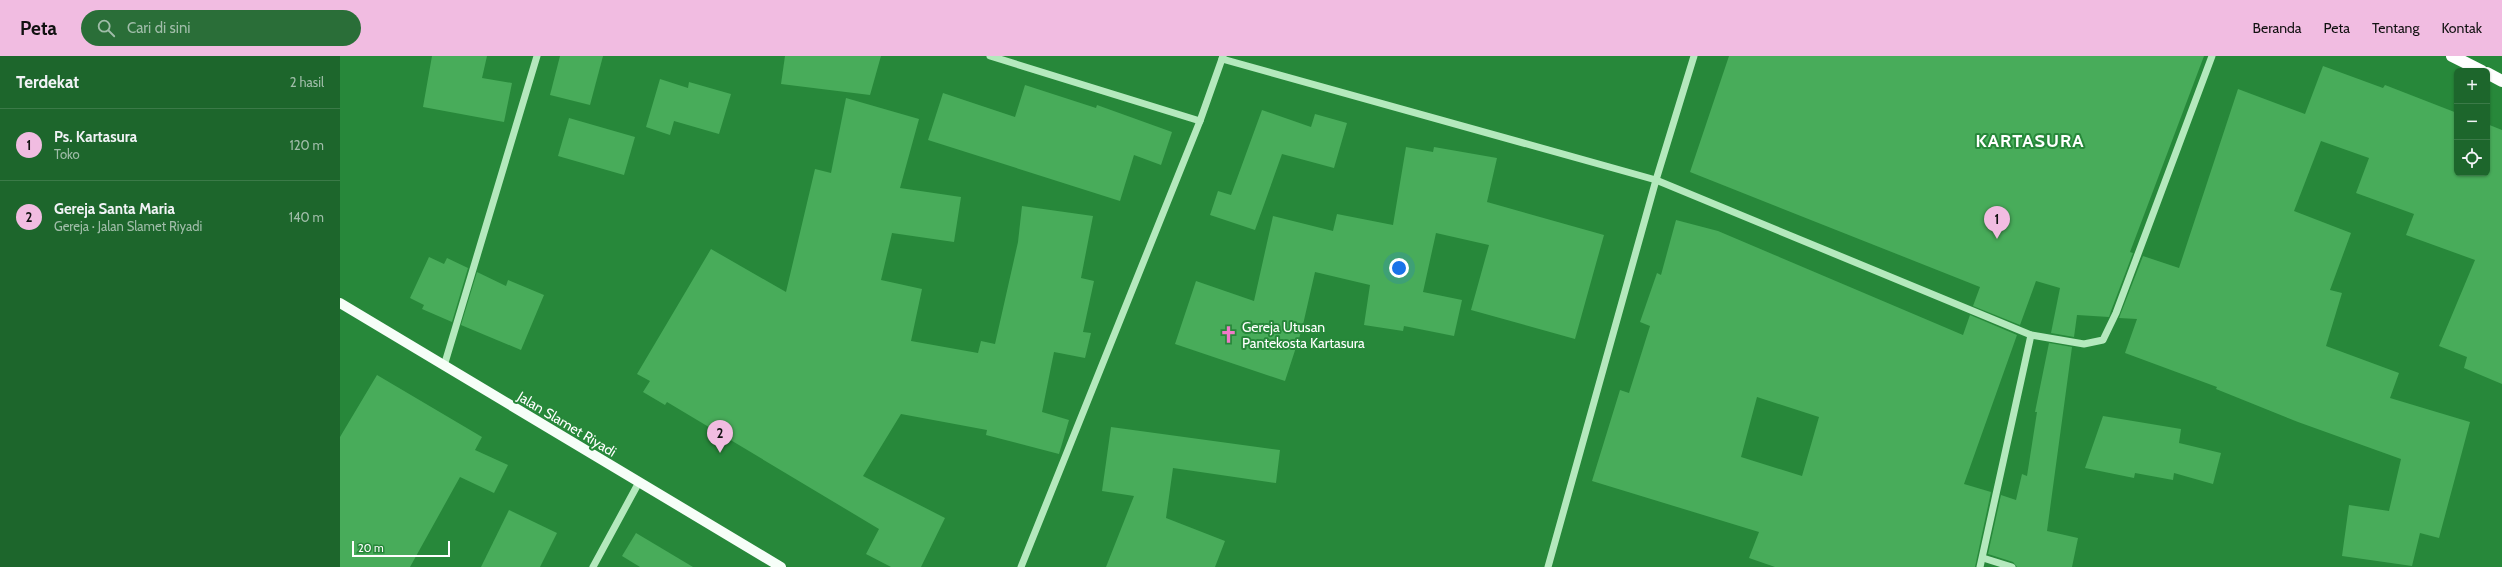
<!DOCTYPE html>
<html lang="id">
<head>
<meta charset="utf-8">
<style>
	body { margin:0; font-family:Cabin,sans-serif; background:#2a6e38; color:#f1f3f6 }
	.controls { position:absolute; right:12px; top:12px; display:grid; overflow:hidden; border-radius:6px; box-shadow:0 1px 3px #0004 }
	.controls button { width:36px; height:36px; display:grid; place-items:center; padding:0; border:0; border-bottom:1px solid #3b7a48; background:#1d662c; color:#f1f3f6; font:20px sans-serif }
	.scale { position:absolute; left:12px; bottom:10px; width:98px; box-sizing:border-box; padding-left:4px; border:2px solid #fff; border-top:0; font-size:11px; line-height:14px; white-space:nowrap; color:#fff; -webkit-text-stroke:3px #27883a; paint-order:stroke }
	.you { position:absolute; left:1059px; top:212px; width:14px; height:14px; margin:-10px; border:3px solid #fff; border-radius:50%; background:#1a73e8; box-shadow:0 0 0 6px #1a73e833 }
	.badge { display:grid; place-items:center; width:26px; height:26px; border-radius:50%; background:#f1bce1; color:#111; font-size:13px; font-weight:700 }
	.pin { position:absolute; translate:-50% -33px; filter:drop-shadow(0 1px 2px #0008) }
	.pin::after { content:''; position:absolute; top:21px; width:14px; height:12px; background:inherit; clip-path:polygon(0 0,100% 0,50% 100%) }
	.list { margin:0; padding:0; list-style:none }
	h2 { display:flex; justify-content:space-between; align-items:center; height:52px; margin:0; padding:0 16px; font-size:17px }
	h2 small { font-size:13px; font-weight:400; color:#a0bda9 }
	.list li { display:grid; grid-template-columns:26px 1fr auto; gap:12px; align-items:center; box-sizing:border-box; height:72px; padding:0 16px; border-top:1px solid #3b7a48 }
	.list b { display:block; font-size:15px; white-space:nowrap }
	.list p { margin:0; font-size:13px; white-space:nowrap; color:#a0bda9 }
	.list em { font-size:13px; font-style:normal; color:#a0bda9 }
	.icon { flex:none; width:22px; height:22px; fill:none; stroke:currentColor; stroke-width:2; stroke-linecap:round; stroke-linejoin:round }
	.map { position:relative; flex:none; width:2162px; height:511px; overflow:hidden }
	header { display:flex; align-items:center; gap:24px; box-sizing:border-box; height:56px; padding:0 20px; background:#f1bce1; color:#111 }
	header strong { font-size:19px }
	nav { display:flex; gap:22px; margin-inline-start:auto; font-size:14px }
	.search { width:280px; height:36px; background:#2a6e38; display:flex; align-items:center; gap:10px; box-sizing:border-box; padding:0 14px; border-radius:22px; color:#a0bda9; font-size:15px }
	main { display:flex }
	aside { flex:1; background:#1d662c }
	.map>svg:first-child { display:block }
	.building { fill:#48ac5a; fill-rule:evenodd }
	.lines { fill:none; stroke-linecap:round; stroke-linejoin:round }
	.minor { stroke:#b4e9bd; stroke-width:7 }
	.major { stroke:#f6fef8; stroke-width:10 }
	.highway { stroke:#fff; stroke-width:12 }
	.labels { text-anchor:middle; stroke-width:4; stroke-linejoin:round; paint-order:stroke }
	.poi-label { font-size:14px; fill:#fff; stroke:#27883a; text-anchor:start }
	.street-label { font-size:14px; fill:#fff; stroke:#27883a }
	.district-label { font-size:18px; font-weight:bold; letter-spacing:1px; fill:#fff; stroke:#27883a }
</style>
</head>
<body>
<header>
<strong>Peta</strong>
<div class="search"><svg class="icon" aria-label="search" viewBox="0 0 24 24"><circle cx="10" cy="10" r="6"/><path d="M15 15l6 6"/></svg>Cari di sini</div>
<nav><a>Beranda</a><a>Peta</a><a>Tentang</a><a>Kontak</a></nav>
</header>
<main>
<aside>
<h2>Terdekat<small>2 hasil</small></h2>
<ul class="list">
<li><span class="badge">1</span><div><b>Ps. Kartasura</b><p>Toko</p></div><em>120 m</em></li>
<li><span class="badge">2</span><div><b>Gereja Santa Maria</b><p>Gereja · Jalan Slamet Riyadi</p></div><em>140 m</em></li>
</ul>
</aside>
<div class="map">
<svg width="2162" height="511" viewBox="0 0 2162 511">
	<rect width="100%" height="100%" fill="#27883a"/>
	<!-- building -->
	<g class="building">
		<path d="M 92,0 L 147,0 L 142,22 L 172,27 L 164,66 L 83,51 Z"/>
		<path d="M 220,0 L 263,0 L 250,49 L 210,39 Z"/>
		<path d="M 445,0 L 541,0 L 530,39 L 441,28 Z"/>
		<path d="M 1389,0 L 1864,0 L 1790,196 L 1793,197 L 1771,255 L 1769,261 L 1737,259 L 1734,281 L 1711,277 L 1720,232 L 1696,225 L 1680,269 L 1633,250 L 1640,231 L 1350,116 Z"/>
		<path d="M 1983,10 L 2043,32 L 2045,29 L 2117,57 L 2117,117 L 2147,117 L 2147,68 L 2162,74 L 2162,328 L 2124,312 L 2127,301 L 2099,290 L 2135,204 L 2066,179 L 2074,158 L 2016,137 L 2029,102 L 1981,85 L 1954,155 L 2011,177 L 1990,234 L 2002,237 L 1986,290 L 2059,317 L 2050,342 L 2130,366 L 2099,482 L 2080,477 L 2072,510 L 2002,500 L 2009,449 L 2049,455 L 2061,403 L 1958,366 L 1876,333 L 1877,331 L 1785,297 L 1797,263 L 1779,262 L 1803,200 L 1839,212 L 1898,33 L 1965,58 Z"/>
		<path d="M 320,23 L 348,32 L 349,26 L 391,38 L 379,78 L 334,65 L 330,79 L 306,71 Z"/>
		<path d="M 685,29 L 756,52 L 757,49 L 832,76 L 821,109 L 794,99 L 780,145 L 588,84 L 603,37 L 675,61 Z"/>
		<path d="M 506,42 L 579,63 L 560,132 L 621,141 L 614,186 L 552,177 L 541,224 L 582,233 L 571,285 L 638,297 L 641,285 L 655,288 L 678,186 L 682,150 L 753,160 L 741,222 L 754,225 L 743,276 L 751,277 L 745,302 L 714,296 L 702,356 L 729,364 L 719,398 L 646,379 L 647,374 L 561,358 L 523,420 L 605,462 L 581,511 L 551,511 L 526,498 L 539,473 L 327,346 L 325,349 L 303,336 L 310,325 L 297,318 L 371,193 L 446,236 L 475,113 L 491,117 Z"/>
		<path d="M 922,54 L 971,71 L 975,58 L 1007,67 L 994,112 L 942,98 L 915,174 L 870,159 L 878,135 L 891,139 Z"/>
		<path d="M 229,62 L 295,81 L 284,119 L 218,100 Z"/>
		<path d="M 1066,91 L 1093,96 L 1094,91 L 1157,102 L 1147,146 L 1264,179 L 1235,283 L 1131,254 L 1149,189 L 1096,177 L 1083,236 L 1122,244 L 1114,280 L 1064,270 L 1063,275 L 1024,269 L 1030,229 L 975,216 L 962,273 L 945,325 L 835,288 L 856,225 L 914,245 L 933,160 L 993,175 L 997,158 L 1053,169 Z"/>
		<path d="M 1336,164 L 1378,175 L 1623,279 L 1630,259 L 1677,279 L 1624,428 L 1651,436 L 1635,511 L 1435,511 L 1409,502 L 1419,476 L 1252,425 L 1280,334 L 1289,337 L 1310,270 L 1300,266 L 1317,217 L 1321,219 ZM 1417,341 L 1479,361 L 1462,420 L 1401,401 Z"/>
		<path d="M 89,201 L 104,208 L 107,202 L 128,212 L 112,266 L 82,253 L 84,249 L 70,242 Z"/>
		<path d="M 137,216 L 166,230 L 168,224 L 204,239 L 181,294 L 121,269 Z"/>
		<path d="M 1709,287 L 1732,291 L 1707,475 L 1738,482 L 1732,511 L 1677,511 L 1673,506 L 1648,498 L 1661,439 L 1676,444 L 1682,418 L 1687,420 L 1697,356 L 1695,356 Z"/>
		<path d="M 37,319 L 142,381 L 135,394 L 168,409 L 154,437 L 120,421 L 70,511 L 0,511 L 0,381 Z"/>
		<path d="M 1763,360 L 1841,373 L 1839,387 L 1881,397 L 1873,428 L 1834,417 L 1833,424 L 1795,417 L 1794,422 L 1745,412 Z"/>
		<path d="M 771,371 L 940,394 L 936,427 L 833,412 L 826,462 L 885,485 L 875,511 L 766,511 L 794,440 L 762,435 Z"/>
		<path d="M 169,454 L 217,477 L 200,511 L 141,511 Z"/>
		<path d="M 296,477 L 353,511 L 300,511 L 282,500 Z"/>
	</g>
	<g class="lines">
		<!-- minor -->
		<g class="minor">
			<path d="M 650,0 L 860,65"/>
			<path d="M 882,3 L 1316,124 L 1691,279 L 1744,288 L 1763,284 L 1776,257 L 1872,0"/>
			<path d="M 104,310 L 197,0"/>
			<path d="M 1643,502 L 1672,511"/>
			<path d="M 253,511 L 298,428"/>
			<path d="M 681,511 L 860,65 L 883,0"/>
			<path d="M 1208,511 L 1316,124 L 1354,0"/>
			<path d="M 1640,511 L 1691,279"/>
		</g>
		<!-- major -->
		<path class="major" d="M 0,247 L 441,511"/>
		<!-- highway -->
		<g class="highway">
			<path d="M 2112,0 L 2142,15"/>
			<path d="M 2147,17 L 2162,25"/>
		</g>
	</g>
	<!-- icons -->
	<defs>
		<symbol id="church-bare" viewBox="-9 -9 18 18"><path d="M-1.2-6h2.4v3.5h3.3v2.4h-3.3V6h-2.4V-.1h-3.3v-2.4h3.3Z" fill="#f179c8" stroke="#27883a" stroke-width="2.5" paint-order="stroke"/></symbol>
	</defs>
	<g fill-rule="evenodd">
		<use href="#church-bare" x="876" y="266" width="25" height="25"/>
	</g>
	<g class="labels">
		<!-- poi labels -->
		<g class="poi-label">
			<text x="902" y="276">Gereja Utusan<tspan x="902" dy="16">Pantekosta Kartasura</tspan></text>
		</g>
		<!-- street labels -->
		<g class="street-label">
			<text transform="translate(227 368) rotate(31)" y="5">Jalan Slamet Riyadi</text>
		</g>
		<!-- district labels -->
		<g class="district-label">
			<text x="1690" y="91">KARTASURA</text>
		</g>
	</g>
</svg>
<div class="controls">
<button>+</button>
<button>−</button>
<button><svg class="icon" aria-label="locate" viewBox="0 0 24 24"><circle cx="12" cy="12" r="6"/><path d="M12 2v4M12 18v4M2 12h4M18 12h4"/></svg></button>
</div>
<div class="scale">20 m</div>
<div class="you"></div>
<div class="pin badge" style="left:1657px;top:183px">1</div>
<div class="pin badge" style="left:380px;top:397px">2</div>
</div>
</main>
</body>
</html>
